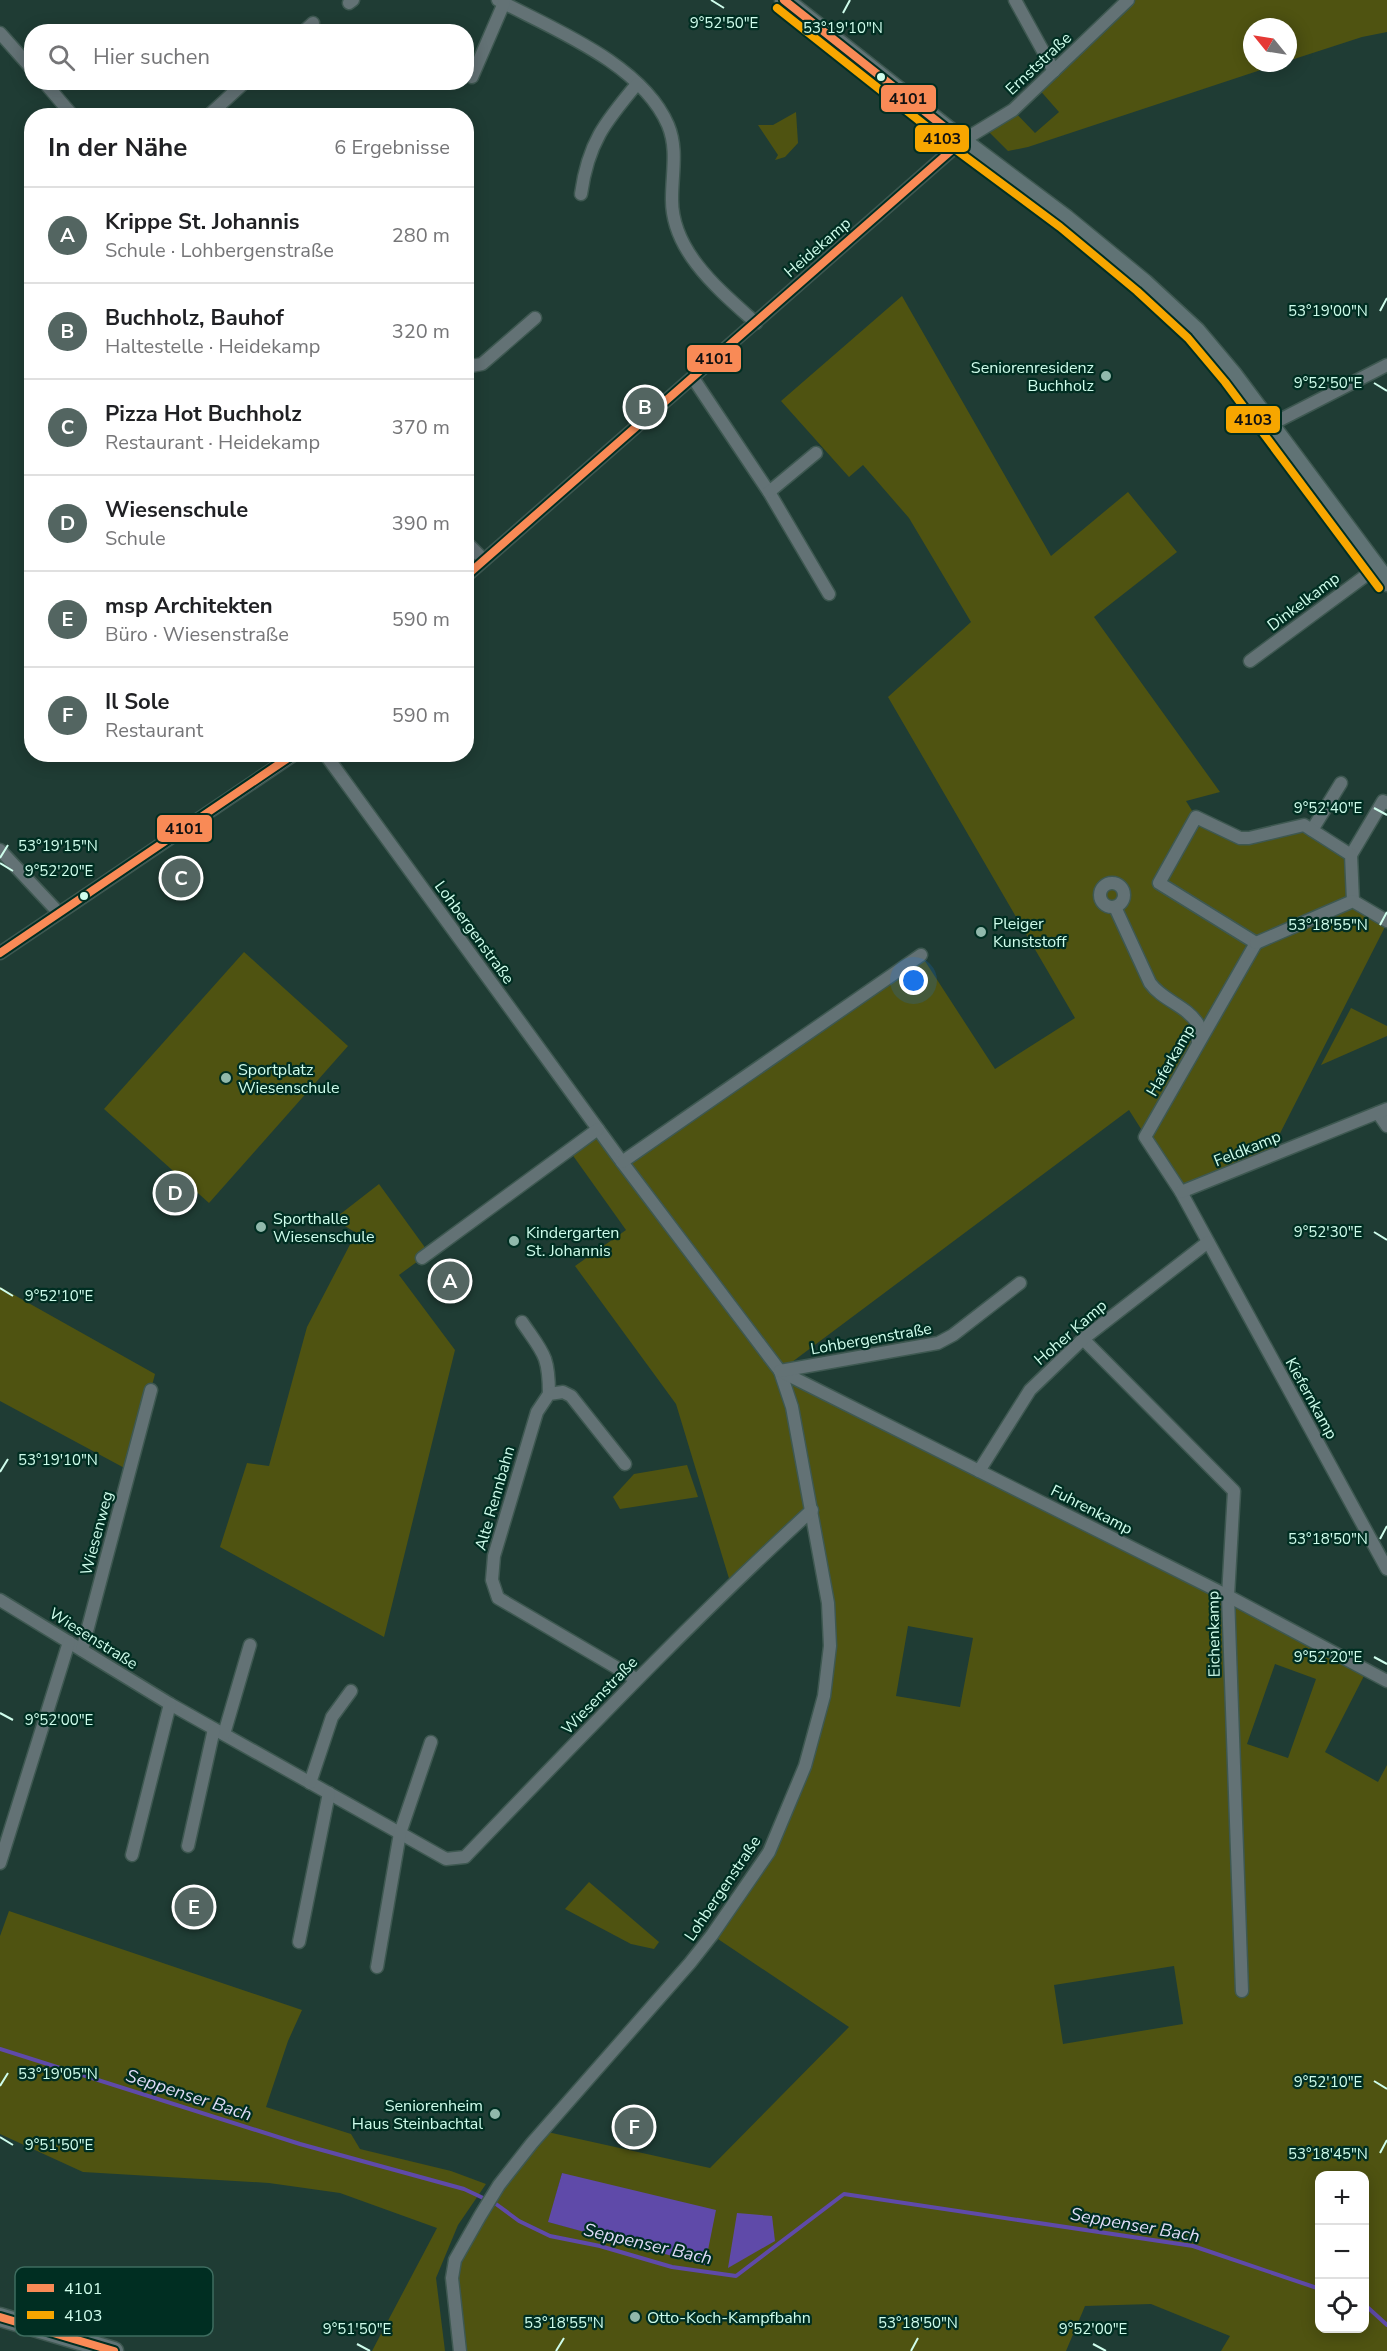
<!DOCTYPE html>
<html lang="de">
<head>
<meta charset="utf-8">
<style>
	body { margin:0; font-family:"Nunito Sans",sans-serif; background:#f2f2f2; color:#202124 }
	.controls { position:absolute; right:18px; bottom:18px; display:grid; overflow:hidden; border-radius:12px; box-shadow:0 3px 15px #0003 }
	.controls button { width:54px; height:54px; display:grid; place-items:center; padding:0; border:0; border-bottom:2px solid #e0e0e0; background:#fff; color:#202124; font:30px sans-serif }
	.compass { position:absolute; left:1243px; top:18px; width:54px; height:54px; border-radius:50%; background:#fff; box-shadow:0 3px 15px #0003; rotate:300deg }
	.you { position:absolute; left:914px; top:981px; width:21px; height:21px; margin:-15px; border:4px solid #fff; border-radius:50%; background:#1a73e8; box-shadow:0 0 0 9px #1a73e833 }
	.badge { display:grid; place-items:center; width:39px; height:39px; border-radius:50%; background:#536561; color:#fff; font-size:20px; font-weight:700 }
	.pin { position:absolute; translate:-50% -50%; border:3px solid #fff; box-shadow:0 2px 6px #0006 }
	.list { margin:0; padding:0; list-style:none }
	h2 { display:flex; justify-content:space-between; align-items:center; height:78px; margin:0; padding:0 24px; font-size:26px }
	h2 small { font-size:20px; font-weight:400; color:#757577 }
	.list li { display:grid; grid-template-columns:39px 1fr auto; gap:18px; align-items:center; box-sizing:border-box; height:96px; padding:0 24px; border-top:2px solid #e0e0e0 }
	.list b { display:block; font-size:22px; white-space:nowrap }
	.list p { margin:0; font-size:20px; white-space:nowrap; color:#757577 }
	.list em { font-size:20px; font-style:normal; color:#757577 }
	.icon { flex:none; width:33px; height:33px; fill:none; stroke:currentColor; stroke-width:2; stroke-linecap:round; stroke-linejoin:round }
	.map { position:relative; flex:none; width:1387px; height:2351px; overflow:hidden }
	.search { position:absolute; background:#fff; box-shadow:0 3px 15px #0003; left:24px; top:24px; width:450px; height:66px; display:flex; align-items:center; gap:15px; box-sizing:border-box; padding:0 21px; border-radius:24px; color:#757577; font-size:22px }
	.panel { position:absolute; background:#fff; box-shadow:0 3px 15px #0003; left:24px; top:108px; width:450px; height:654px; border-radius:24px }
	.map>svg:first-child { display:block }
	.green { fill:#4f5311; fill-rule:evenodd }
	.water { fill:#5f4aa9 }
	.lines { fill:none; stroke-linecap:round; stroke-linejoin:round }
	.stream { stroke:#5f4aa9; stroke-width:4 }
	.street-casing { stroke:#3e5851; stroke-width:15 }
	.secondary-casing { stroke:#3e5851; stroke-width:21 }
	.street { stroke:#637275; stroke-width:12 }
	.secondary { stroke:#607375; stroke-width:18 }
	.bus-1-casing { stroke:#002e22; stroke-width:12 }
	.bus-2-casing { stroke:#002e22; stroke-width:12 }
	.bus-1 { stroke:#f98a56; stroke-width:8 }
	.bus-2 { stroke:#f7a600; stroke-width:8 }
	.ticks { fill:none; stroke:#cffdec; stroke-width:2 }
	.bus-dot { fill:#cffdec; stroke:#002e22; stroke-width:2 }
	.poi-dot { fill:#91b9ac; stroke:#002e22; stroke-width:2 }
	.labels { text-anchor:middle; stroke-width:4.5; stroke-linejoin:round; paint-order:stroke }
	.street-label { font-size:16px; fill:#cffdec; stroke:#002e22 }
	.poi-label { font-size:16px; fill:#cffdec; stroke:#002e22; text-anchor:start }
	.water-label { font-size:18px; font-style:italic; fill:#dfdcf8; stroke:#002e22 }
	.key { fill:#002e22; stroke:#3e6c5f; stroke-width:1.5 }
	.key-label { font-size:16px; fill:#cffdec }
	.ticks-label { font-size:15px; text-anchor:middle; fill:#cffdec; stroke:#002e22; stroke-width:4.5; stroke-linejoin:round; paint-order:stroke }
	.line-badge { stroke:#002e22; stroke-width:2 }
	.pale-badge-label { font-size:16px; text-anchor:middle; font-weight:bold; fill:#111 }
</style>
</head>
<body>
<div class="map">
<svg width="1387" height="2351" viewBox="0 0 1387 2351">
	<rect width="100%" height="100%" fill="#1f3c34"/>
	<!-- green -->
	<g class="green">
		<path d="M 1128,0 L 1387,0 L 1387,32 L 1362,37 L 1288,61 L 1288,27 L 1252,27 L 1252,63 L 1282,63 L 1028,147 L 1008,151 L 984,127 L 1013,110 L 1035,133 L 1059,112 L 1037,87 Z"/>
		<path d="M 796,112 L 798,143 L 785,157 L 775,160 L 778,155 L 758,125 L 773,125 Z"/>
		<path d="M 902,296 L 1051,556 L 1128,492 L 1177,552 L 1094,617 L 1220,792 L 1186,801 L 1196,817 L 1240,838 L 1304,825 L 1351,855 L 1353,901 L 1387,923 L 1268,1157 L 1181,1192 L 1129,1110 L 780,1371 L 1367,1670 L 1325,1752 L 1378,1782 L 1387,1765 L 1387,2351 L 1221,2351 L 1230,2336 L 1151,2304 L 1085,2306 L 1066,2351 L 460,2351 L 452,2278 L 480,2216 L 543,2131 L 710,2168 L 849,2027 L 712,1935 L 769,1852 L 805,1766 L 830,1646 L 813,1511 L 731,1585 L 676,1404 L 575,1266 L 626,1230 L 569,1150 L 598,1129 L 622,1162 L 921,955 L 995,1069 L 1075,1018 L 888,697 L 971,622 L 909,518 L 863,465 L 849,477 L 781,401 ZM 908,1626 L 973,1638 L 960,1707 L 896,1696 ZM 1275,1664 L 1316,1679 L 1288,1758 L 1247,1744 ZM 1174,1966 L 1183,2024 L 1063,2044 L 1054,1985 ZM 562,2173 L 705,2264 L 549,2222 ZM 1320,2176 L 1364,2176 L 1364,2328 L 1320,2328 Z"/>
		<path d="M 244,952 L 348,1046 L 209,1203 L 104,1109 Z"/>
		<path d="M 1351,1008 L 1387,1026 L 1387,1036 L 1321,1065 Z"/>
		<path d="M 379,1184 L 429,1253 L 399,1275 L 455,1350 L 384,1637 L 220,1547 L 247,1463 L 269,1466 L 307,1327 L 356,1233 L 334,1219 Z"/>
		<path d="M 0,1287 L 155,1374 L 130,1471 L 0,1401 Z"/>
		<path d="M 687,1465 L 698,1497 L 620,1509 L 613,1497 L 634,1474 Z"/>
		<path d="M 589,1882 L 659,1942 L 654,1949 L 631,1944 L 565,1909 Z"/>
		<path d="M 9,1911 L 302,2010 L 288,2041 L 266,2107 L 351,2134 L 360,2149 L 451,2171 L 486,2184 L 458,2225 L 436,2278 L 445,2351 L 372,2351 L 437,2228 L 340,2193 L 269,2183 L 83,2172 L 0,2134 L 0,1936 Z"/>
	</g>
	<!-- water -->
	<g class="water">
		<path d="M 562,2173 L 716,2210 L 705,2265 L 548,2222 Z"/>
		<path d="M 737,2213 L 772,2216 L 775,2241 L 728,2268 Z"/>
	</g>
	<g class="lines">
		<!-- stream -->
		<g class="stream">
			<path d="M 0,2049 L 300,2144 L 464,2189 L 496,2204 L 519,2221 L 550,2236 L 600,2246 L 672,2267 L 736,2276 L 844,2194 L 1193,2246 L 1320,2289"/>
			<path d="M 1364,2304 L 1387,2325"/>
		</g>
		<defs>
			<g id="street">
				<path d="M 498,0 C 553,29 642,64 668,125 C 678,149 672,173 672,198 C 671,251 719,290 756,323"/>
				<path d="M 1015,0 L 1054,71"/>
				<path d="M 349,3 L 353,0"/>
				<path d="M 303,32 L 313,23"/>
				<path d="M 0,33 L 32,69"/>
				<path d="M 472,77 L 504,3"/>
				<path d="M 44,82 L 73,116"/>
				<path d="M 208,116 L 245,82"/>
				<path d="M 581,194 C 588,143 605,122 637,84"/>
				<path d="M 466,367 L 482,364 L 535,318"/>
				<path d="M 693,378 L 769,492 L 829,594"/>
				<path d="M 1270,425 L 1387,365"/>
				<path d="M 769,492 L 816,453"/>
				<path d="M 466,542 L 484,560"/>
				<path d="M 466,576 L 962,141 L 1013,110 L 1128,0"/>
				<path d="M 1250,661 L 1376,568"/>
				<path d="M 325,754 L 622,1162 L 780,1371 L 792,1407 L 828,1603 L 830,1646 L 824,1696 L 805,1766 L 769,1852 L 712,1935 L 690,1963 L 532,2143 L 499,2185 L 480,2216 L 455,2260 L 452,2278 L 460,2351"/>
				<path d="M 1312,830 L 1341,783"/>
				<path d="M 0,850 L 59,913"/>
				<path d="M 1351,855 L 1383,801 L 1387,803"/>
				<circle cx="1112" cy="895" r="12"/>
				<path d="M 1115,907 L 1150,983 C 1163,1001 1186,1005 1198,1024 L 1198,1043"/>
				<path d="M 1256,943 L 1145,1137 L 1181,1192 L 1387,1569"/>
				<path d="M 1256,943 L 1159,883 L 1196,817 L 1240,838 L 1249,838 L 1304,825 L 1351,855 L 1353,901"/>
				<path d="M 1256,943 L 1353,901 L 1387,921"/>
				<path d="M 0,953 L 295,754"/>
				<path d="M 1378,1113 L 1387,1126"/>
				<path d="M 622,1162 L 921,955"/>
				<path d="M 1181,1192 L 1387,1109"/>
				<path d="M 422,1258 L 598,1129"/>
				<path d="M 522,1322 C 543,1353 549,1355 549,1394"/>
				<path d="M 1083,1339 L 1234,1491 L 1228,1596 L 1242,1991"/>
				<path d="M 780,1371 L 1228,1596 L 1387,1681"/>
				<path d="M 780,1371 L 938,1343 L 953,1335 L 1020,1283"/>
				<path d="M 625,1464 L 571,1396 L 563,1392 L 549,1394 L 537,1412 L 494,1556 L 492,1580 L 498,1598 L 636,1679"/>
				<path d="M 979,1471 L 1030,1390 L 1083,1339 L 1208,1242"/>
				<path d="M 0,1600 L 170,1704 L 446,1859 L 465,1857 C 579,1739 691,1621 812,1510"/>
				<path d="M 82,1650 L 151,1390"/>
				<path d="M 224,1734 L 250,1645"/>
				<path d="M 310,1783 L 332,1717 L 351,1691"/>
				<path d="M 188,1846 L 214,1729"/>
				<path d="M 132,1855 L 170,1704"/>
				<path d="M 0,1863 L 69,1642"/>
				<path d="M 299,1942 L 329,1793"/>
				<path d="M 377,1967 L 400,1833 L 431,1742"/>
			</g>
			<g id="secondary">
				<path d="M 784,0 L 962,141 L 1066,219 L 1144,283 L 1196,331 L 1233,375 L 1387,582"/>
				<path d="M 0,2317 L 114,2351"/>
			</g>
		</defs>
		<!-- street casing -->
		<use href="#street" class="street-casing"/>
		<!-- secondary casing -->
		<use href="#secondary" class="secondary-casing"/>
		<!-- street -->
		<use href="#street" class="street"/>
		<!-- secondary -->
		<use href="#secondary" class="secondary"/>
		<defs>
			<g id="bus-1">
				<path d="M 784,0 L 962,141"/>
				<path d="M 466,576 L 962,141"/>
				<path d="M 0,953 L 294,754"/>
				<path d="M 0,2317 L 114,2351"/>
			</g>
			<path id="bus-2" d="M 777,8 L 955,149 L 1060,227 L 1137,291 L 1188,338 L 1225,382 L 1379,588"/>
		</defs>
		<!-- bus-1 casing -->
		<use href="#bus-1" class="bus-1-casing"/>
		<!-- bus-2 casing -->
		<use href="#bus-2" class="bus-2-casing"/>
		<!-- bus-1 -->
		<use href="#bus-1" class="bus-1"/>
		<!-- bus-2 -->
		<use href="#bus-2" class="bus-2"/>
	</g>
	<!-- ticks -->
	<path class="ticks" d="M 711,0 L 724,8M 843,13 L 850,0M 1380,311 L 1387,298M 1374,383 L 1387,391M 1374,808 L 1387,815M 0,858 L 8,845M 0,863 L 13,871M 1380,925 L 1387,912M 1374,1232 L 1387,1240M 0,1288 L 13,1296M 0,1472 L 8,1459M 1380,1539 L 1387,1526M 1374,1657 L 1387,1664M 0,1713 L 13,1720M 1374,2081 L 1387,2089M 0,2086 L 8,2073M 0,2137 L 13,2145M 1380,2153 L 1387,2140M 357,2344 L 370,2351M 1093,2344 L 1106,2351M 556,2351 L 564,2338M 911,2351 L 918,2338"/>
	<!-- markers -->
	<g class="bus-dot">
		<circle cx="881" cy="77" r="5"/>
		<circle cx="84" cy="896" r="5"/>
	</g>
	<g class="poi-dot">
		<circle cx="1106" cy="376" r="6"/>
		<circle cx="981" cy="932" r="6"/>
		<circle cx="226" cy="1078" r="6"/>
		<circle cx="261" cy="1227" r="6"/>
		<circle cx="514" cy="1241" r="6"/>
		<circle cx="495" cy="2114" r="6"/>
		<circle cx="635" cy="2317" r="6"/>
	</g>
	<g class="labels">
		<!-- street labels -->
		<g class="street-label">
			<text transform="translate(1038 63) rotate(-43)" y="6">Ernststraße</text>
			<text transform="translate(817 247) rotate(-41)" y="6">Heidekamp</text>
			<text transform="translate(1303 601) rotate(-37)" y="6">Dinkelkamp</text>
			<text transform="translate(475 932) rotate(54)" y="6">Lohbergenstraße</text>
			<text transform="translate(1170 1060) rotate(-60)" y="6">Haferkamp</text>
			<text transform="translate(1247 1148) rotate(-22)" y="6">Feldkamp</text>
			<text transform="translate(1070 1332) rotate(-41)" y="6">Hoher Kamp</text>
			<text transform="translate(871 1338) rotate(-10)" y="6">Lohbergenstraße</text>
			<text transform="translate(1312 1398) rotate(61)" y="6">Kiefernkamp</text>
			<text transform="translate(494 1498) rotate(-74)" y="6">Alte Rennbahn</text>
			<text transform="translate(1092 1509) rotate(27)" y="6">Fuhrenkamp</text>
			<text transform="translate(96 1533) rotate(-75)" y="6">Wiesenweg</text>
			<text transform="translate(1213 1634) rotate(-91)" y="6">Eichenkamp</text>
			<text transform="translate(94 1638) rotate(32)" y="6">Wiesenstraße</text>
			<text transform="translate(599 1695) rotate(-46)" y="6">Wiesenstraße</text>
			<text transform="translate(722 1888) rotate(-56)" y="6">Lohbergenstraße</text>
		</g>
		<!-- poi labels -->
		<g class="poi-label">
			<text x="1094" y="373" text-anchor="end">Seniorenresidenz<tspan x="1094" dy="18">Buchholz</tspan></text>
			<text x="993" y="929">Pleiger<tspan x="993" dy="18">Kunststoff</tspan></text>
			<text x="238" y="1075">Sportplatz<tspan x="238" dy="18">Wiesenschule</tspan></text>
			<text x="273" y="1224">Sporthalle<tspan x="273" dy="18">Wiesenschule</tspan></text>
			<text x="526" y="1238">Kindergarten<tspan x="526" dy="18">St. Johannis</tspan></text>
			<text x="483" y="2111" text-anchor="end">Seniorenheim<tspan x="483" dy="18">Haus Steinbachtal</tspan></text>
			<text x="647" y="2323">Otto-Koch-Kampfbahn</text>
		</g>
		<!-- water labels -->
		<g class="water-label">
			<text transform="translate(189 2095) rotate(18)" y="6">Seppenser Bach</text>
			<text transform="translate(1135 2225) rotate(10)" y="6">Seppenser Bach</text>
			<text transform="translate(648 2244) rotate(13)" y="6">Seppenser Bach</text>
		</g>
	</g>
	<!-- legend -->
	<rect x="15" y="2267" width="198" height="69" rx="9" class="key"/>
	<rect x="27" y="2284" width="27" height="8" fill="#f98a56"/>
	<rect x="27" y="2311" width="27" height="8" fill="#f7a600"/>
	<g class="key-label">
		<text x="64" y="2294">4101</text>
		<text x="64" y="2321">4103</text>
	</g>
	<g class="ticks-label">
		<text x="724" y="28">9°52'50"E</text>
		<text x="843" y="33">53°19'10"N</text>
		<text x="1328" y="316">53°19'00"N</text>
		<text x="1328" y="388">9°52'50"E</text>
		<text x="1328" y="813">9°52'40"E</text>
		<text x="58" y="851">53°19'15"N</text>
		<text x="59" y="876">9°52'20"E</text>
		<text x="1328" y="930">53°18'55"N</text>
		<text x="1328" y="1237">9°52'30"E</text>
		<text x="59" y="1301">9°52'10"E</text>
		<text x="58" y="1465">53°19'10"N</text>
		<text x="1328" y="1544">53°18'50"N</text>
		<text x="1328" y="1662">9°52'20"E</text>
		<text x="59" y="1725">9°52'00"E</text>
		<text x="58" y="2079">53°19'05"N</text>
		<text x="1328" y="2087">9°52'10"E</text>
		<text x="59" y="2150">9°51'50"E</text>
		<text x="1328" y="2159">53°18'45"N</text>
		<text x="564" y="2328">53°18'55"N</text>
		<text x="918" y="2328">53°18'50"N</text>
		<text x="357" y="2334">9°51'50"E</text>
		<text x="1093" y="2334">9°52'00"E</text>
	</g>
	<g class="line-badge">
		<rect x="880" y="84" width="57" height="29" rx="6" fill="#f98a56"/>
		<rect x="914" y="124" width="56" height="29" rx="6" fill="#f7a600"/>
		<rect x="686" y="344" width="56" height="29" rx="6" fill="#f98a56"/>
		<rect x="1225" y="405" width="56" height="29" rx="6" fill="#f7a600"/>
		<rect x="156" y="814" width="57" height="29" rx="6" fill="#f98a56"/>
	</g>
	<g class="pale-badge-label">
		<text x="908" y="104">4101</text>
		<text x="942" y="144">4103</text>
		<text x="714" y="364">4101</text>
		<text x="1253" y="425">4103</text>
		<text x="184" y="834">4101</text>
	</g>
</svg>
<div class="controls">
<button>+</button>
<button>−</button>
<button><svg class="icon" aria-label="locate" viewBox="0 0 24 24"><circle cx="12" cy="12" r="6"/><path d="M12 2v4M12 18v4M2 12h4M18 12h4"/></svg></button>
</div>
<svg class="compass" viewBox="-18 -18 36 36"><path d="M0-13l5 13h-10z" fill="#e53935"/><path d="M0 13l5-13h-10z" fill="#757577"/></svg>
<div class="you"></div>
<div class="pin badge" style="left:450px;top:1281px">A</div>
<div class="pin badge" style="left:645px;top:407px">B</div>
<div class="pin badge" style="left:181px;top:878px">C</div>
<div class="pin badge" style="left:175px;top:1193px">D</div>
<div class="pin badge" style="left:194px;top:1907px">E</div>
<div class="pin badge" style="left:634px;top:2127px">F</div>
<div class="search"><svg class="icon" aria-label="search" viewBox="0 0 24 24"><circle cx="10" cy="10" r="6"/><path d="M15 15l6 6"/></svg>Hier suchen</div>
<section class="panel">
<h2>In der Nähe<small>6 Ergebnisse</small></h2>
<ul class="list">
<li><span class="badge">A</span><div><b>Krippe St. Johannis</b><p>Schule · Lohbergenstraße</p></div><em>280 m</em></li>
<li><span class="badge">B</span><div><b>Buchholz, Bauhof</b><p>Haltestelle · Heidekamp</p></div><em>320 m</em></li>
<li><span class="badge">C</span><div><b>Pizza Hot Buchholz</b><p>Restaurant · Heidekamp</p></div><em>370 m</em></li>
<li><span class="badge">D</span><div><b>Wiesenschule</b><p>Schule</p></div><em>390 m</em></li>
<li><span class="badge">E</span><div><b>msp Architekten</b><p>Büro · Wiesenstraße</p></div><em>590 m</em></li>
<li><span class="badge">F</span><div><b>Il Sole</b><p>Restaurant</p></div><em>590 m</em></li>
</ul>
</section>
</div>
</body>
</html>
